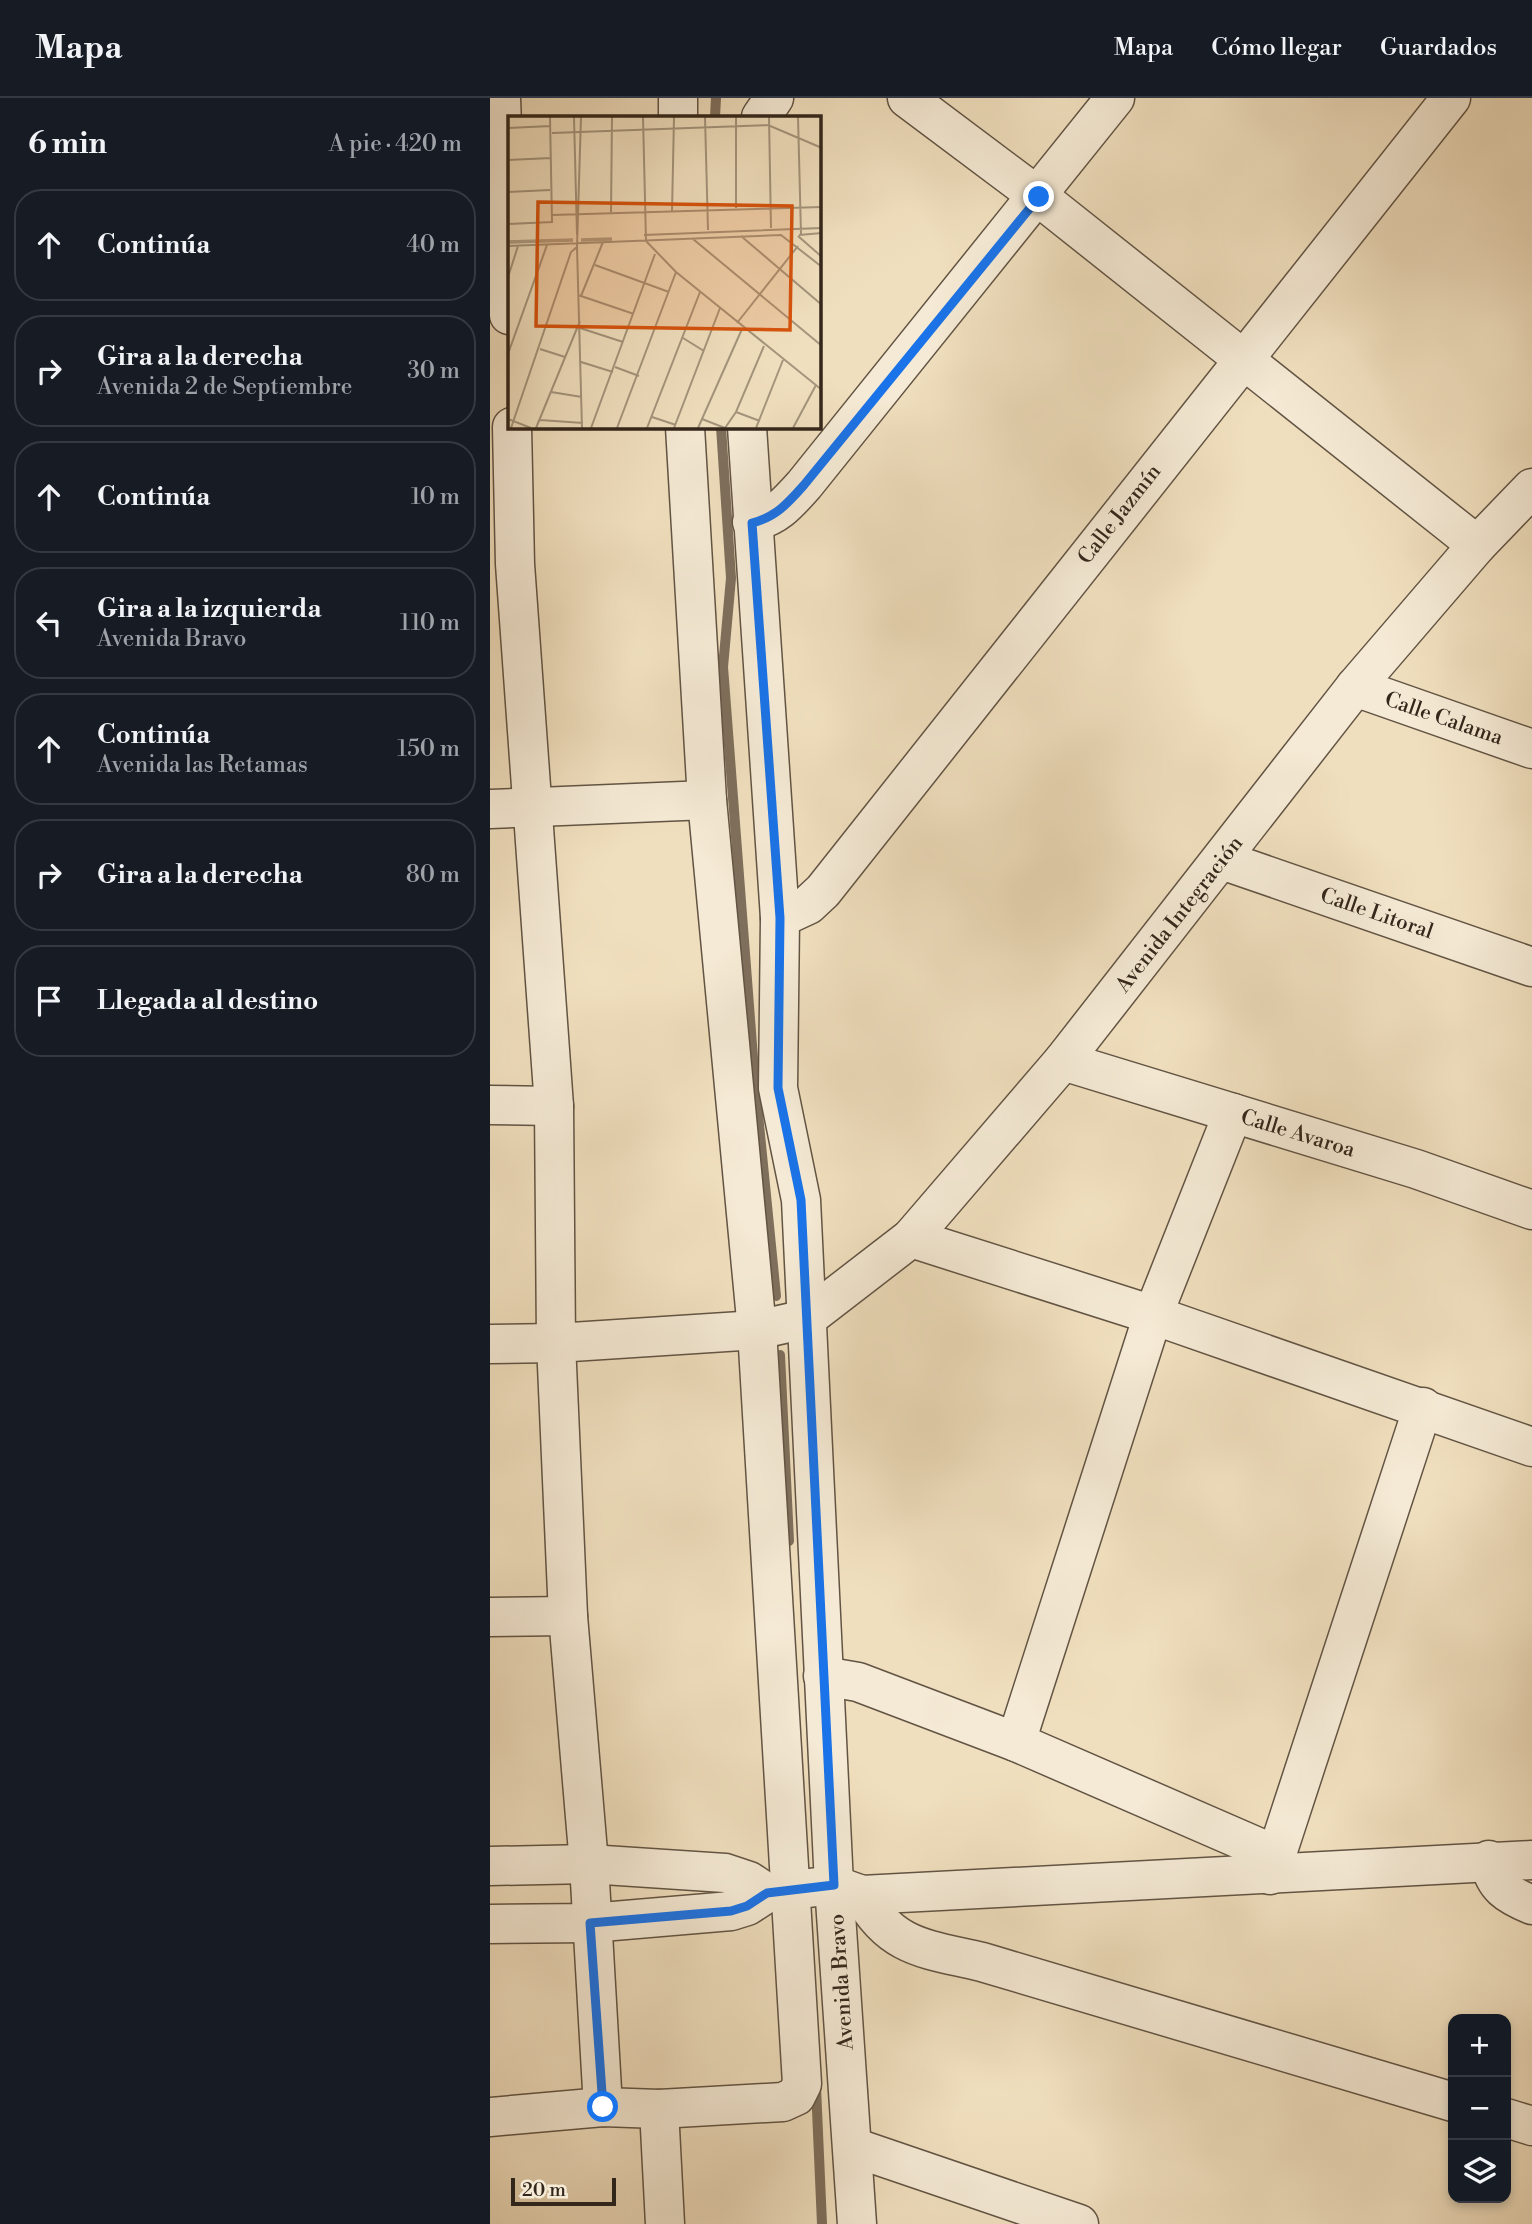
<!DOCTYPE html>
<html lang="es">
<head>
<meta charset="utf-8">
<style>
	body { margin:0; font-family:"Libre Bodoni",serif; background:#20242c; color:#f1f3f6 }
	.controls { position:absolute; right:21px; bottom:21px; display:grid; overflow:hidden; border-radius:14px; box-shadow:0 4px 10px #0003 }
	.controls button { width:63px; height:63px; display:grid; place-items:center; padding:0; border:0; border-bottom:2px solid #363941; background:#171b24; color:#f1f3f6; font:35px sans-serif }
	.scale { position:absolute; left:21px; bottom:18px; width:105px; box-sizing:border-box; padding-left:7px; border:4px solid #33261b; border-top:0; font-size:19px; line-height:24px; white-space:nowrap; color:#33261b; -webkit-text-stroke:5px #f5ead5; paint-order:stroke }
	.stop { position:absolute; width:21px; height:21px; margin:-16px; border:5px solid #1a73e8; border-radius:50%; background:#fff }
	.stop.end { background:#1a73e8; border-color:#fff; box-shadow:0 2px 7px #0008 }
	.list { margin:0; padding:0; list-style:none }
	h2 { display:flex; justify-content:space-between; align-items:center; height:91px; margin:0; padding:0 28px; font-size:30px }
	h2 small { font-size:23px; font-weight:400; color:#9ea1a6 }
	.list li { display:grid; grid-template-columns:46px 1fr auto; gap:21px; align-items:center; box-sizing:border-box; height:112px; margin:0 14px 14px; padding:0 14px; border:2px solid #363941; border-radius:28px }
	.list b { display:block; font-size:26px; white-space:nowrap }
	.list p { margin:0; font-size:23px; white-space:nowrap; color:#9ea1a6 }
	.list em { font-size:23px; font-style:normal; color:#9ea1a6 }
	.icon { flex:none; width:38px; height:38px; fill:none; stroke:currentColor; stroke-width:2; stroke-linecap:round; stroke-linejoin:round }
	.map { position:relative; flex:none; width:1042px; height:2126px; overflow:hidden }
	header { display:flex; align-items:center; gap:42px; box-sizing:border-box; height:98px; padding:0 35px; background:#171b24; border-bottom:2px solid #363941 }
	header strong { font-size:33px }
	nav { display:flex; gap:38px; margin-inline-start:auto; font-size:24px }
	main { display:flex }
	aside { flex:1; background:#171b24 }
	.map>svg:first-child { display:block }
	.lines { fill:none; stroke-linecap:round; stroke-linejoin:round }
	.stream { stroke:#7e6f5c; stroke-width:10 }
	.minor-casing { stroke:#625444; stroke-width:41 }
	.minor { stroke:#f5ead5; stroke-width:38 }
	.route { stroke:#1a73e8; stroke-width:9 }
	.labels { text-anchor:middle; stroke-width:7; stroke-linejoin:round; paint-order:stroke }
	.street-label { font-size:21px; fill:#33261b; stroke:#f5ead5 }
	.inset-river { fill:none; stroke:#b0a087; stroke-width:3.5 }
	.inset-road { fill:none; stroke:#a4957d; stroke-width:2 }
	.view { fill:#d6540e; fill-opacity:0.15; stroke:#d6540e; stroke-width:3.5 }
	.inset-edge { fill:none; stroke:#33261b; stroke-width:3.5 }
</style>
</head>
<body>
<header>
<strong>Mapa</strong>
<nav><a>Mapa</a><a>Cómo llegar</a><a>Guardados</a></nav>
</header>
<main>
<aside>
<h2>6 min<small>A pie · 420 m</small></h2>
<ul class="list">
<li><svg class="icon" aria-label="ahead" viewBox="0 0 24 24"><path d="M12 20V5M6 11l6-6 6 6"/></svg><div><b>Continúa</b></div><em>40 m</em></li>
<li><svg class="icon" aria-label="right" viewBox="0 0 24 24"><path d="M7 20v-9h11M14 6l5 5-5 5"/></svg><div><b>Gira a la derecha</b><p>Avenida 2 de Septiembre</p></div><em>30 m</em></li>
<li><svg class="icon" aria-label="ahead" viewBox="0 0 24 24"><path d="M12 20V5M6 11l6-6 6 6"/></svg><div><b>Continúa</b></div><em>10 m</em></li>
<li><svg class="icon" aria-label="left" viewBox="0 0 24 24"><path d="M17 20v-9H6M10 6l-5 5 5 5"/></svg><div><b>Gira a la izquierda</b><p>Avenida Bravo</p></div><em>110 m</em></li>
<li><svg class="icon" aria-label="ahead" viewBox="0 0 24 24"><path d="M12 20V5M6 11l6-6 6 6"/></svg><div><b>Continúa</b><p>Avenida las Retamas</p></div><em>150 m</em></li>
<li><svg class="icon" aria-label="right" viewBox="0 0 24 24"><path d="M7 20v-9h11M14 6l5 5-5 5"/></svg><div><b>Gira a la derecha</b></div><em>80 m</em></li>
<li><svg class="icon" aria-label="arrive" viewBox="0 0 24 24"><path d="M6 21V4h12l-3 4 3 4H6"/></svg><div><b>Llegada al destino</b></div></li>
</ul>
</aside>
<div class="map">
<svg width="1042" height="2126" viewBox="0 0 1042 2126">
	<rect width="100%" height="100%" fill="#f0dfbe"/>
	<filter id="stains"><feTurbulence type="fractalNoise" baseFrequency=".00286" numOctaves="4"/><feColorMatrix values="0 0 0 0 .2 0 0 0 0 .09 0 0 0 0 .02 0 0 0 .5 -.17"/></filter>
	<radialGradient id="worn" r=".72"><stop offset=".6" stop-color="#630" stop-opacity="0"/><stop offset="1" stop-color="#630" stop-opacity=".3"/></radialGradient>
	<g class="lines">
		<!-- stream -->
		<g class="stream">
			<path d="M 225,19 L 226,0"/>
			<path d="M 231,329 L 241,480 L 233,569 L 265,986 L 286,1198"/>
			<path d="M 290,1257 L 299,1443"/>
			<path d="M 326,1989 L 332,2126"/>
		</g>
		<defs>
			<g id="minor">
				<path d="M 11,0 L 19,217"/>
				<path d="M 417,0 L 549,99 L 987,447"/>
				<path d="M 188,19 L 188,0"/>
				<path d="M 271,19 L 284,0"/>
				<path d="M 22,329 L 25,466 L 64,1008 L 66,1245 L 78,1518 L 99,1766 L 113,2009"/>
				<path d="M 257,329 L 290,820 L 288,990 L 311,1102 L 344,1787 L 367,2126"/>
				<path d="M 262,424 C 286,419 298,405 314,387 L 625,0"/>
				<path d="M 865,589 L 1042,651"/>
				<path d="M 0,711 L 217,702"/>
				<path d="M 732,762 L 1042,869"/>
				<path d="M 290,820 L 318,807 L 333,793 L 961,0"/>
				<path d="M 573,963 L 926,1071 L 1042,1112"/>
				<path d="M 0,1007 L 64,1008"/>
				<path d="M 421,1140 L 663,1217 L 1042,1349"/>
				<path d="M 0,1246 L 66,1245 L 267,1232 L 316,1221 L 421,1140 L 573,963 L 865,589 L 987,447 L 1042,390"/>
				<path d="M 0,1519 L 78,1518"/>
				<path d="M 333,1578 L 368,1584 L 526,1644 L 786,1757"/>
				<path d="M 526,1644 L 663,1217 L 743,1015"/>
				<path d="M 999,1762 C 1004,1789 1018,1797 1042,1807"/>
				<path d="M 0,1768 L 99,1766 L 235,1775 L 259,1783 L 277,1795 L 344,1787 L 372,1797 L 1042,1762"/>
				<path d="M 780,1777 L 933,1309"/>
				<path d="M 372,1797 C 401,1851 438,1851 492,1864 L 963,2004"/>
				<path d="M 0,1826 L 100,1825 L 241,1813 L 257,1808 L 277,1795"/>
				<path d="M 169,2011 L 175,2126"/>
				<path d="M 0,2019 L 113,2009 L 169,2011 L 293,2004 L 306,1998 L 312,1986 L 267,1232 L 217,702 L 195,329"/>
				<path d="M 1016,2020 L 1042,2028"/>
				<path d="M 363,2049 L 589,2126"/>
			</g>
		</defs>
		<!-- minor casing -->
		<use href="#minor" class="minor-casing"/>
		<!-- minor -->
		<use href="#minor" class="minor"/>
	</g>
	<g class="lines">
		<!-- route -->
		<path class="route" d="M 113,2009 L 100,1825 L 241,1813 L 257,1808 L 277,1795 L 344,1787 L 311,1102 L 288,990 L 290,820 L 262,425 C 286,419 298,405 314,387 L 549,99"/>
	</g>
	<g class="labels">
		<!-- street labels -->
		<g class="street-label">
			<text transform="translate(629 416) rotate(-52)" y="7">Calle Jazmín</text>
			<text transform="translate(954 620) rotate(19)" y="7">Calle Calama</text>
			<text transform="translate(887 815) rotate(19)" y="7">Calle Litoral</text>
			<text transform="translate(689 816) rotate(-52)" y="7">Avenida Integración</text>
			<text transform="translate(808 1035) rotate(17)" y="7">Calle Avaroa</text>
			<text transform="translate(351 1884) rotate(-94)" y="7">Avenida Bravo</text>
		</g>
	</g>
	<!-- overview -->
	<g transform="translate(18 18)">
		<rect width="313" height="313" fill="#f0dfbe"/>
		<path class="inset-river" d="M 73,124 L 104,123M 0,126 L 65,124"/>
		<path class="inset-road" d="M 66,1 L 69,119M 73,1 L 69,131 L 74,312M 135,1 L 138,125 L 168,156 L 314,274M 197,1 L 200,114M 228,1 L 228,92M 261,1 L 263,112M 290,1 L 293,118M 0,12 L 43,10M 44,17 L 260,9 L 314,32M 0,44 L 43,42M 0,76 L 42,74M 103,96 L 104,1M 164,96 L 166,1M 44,99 L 314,91M 0,108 L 44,106 L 42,1M 136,119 L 314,112M 291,119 L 314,117M 233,120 L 314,189M 290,120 L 314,141M 185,123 L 314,230M 0,130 L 273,119 L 314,151M 87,149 L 161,176M 0,161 L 10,130M 70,179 L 126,198M 73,180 L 95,126M 229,207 L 290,130M 72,212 L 115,226M 175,222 L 196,235M 32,233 L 57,241M 0,238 L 39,129M 73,246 L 105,256M 107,251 L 131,260M 43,276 L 74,281M 228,296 L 252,305M 144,301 L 168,309M 0,303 L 23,312M 194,303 L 217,312M 32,304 L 75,307M 3,312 L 63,136 L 69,131M 28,312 L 72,205M 83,312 L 147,138M 109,312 L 168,156M 139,312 L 192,176M 166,312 L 212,192M 190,312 L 234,213M 217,312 L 228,296 L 256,230M 248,312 L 275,244M 285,312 L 308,269"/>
		<path class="view" d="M 30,86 L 284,90 L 282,214 L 28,210 Z"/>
		<rect width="313" height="313" class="inset-edge"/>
	</g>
	<rect width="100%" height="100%" filter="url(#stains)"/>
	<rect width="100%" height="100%" fill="url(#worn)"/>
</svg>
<div class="controls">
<button>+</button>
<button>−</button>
<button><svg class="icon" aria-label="layers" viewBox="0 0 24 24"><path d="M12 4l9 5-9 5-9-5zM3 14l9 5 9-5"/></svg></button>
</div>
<div class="scale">20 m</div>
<div class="stop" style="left:113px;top:2009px"></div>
<div class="stop end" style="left:549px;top:99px"></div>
</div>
</main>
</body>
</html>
